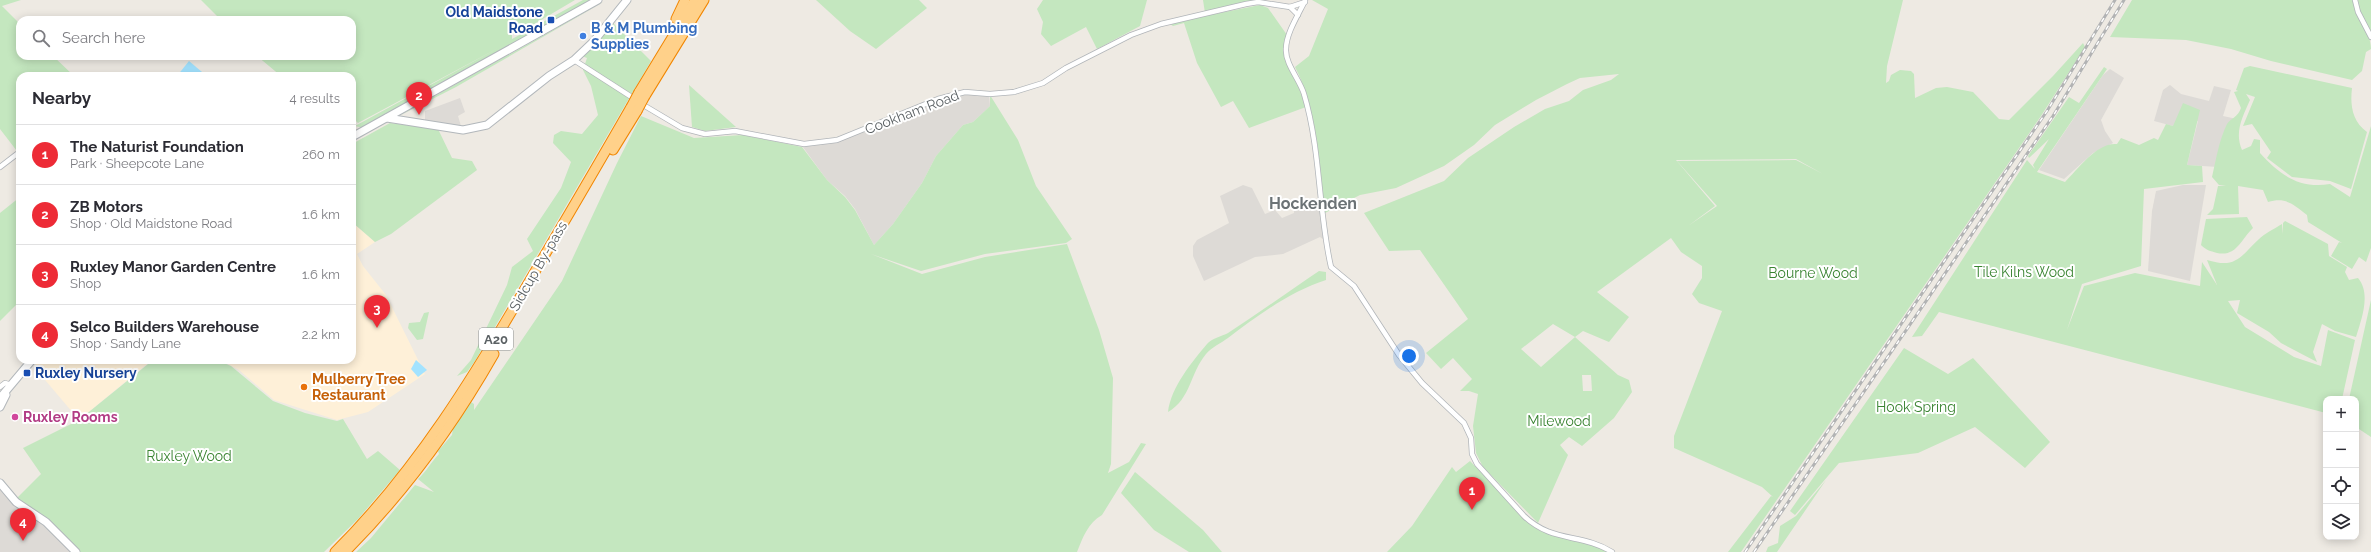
<!DOCTYPE html>
<html lang="en">
<head>
<meta charset="utf-8">
<style>
	body { margin:0; font-family:Raleway,sans-serif; background:#f7f7f7; color:#2b2b33 }
	.controls { position:absolute; right:12px; bottom:12px; display:grid; overflow:hidden; border-radius:8px; box-shadow:0 2px 10px #0003 }
	.controls button { width:36px; height:36px; display:grid; place-items:center; padding:0; border:0; border-bottom:1px solid #e1e1e2; background:#fff; color:#2b2b33; font:20px sans-serif }
	.you { position:absolute; left:1409px; top:356px; width:14px; height:14px; margin:-10px; border:3px solid #fff; border-radius:50%; background:#1a73e8; box-shadow:0 0 0 6px #1a73e833 }
	.badge { display:grid; place-items:center; width:26px; height:26px; border-radius:50%; background:#ed2b36; color:#fff; font-size:13px; font-weight:700 }
	.pin { position:absolute; translate:-50% -33px; filter:drop-shadow(0 1px 2px #0008) }
	.pin::after { content:''; position:absolute; top:21px; width:14px; height:12px; background:inherit; clip-path:polygon(0 0,100% 0,50% 100%) }
	.list { margin:0; padding:0; list-style:none }
	h2 { display:flex; justify-content:space-between; align-items:center; height:52px; margin:0; padding:0 16px; font-size:17px }
	h2 small { font-size:13px; font-weight:400; color:#7c7c81 }
	.list li { display:grid; grid-template-columns:26px 1fr auto; gap:12px; align-items:center; box-sizing:border-box; height:60px; padding:0 16px; border-top:1px solid #e1e1e2 }
	.list b { display:block; font-size:15px; white-space:nowrap }
	.list p { margin:0; font-size:13px; white-space:nowrap; color:#7c7c81 }
	.list em { font-size:13px; font-style:normal; color:#7c7c81 }
	.icon { flex:none; width:22px; height:22px; fill:none; stroke:currentColor; stroke-width:2; stroke-linecap:round; stroke-linejoin:round }
	.map { position:relative; flex:none; width:2371px; height:552px; overflow:hidden }
	.search { position:absolute; background:#fff; box-shadow:0 2px 10px #0003; left:16px; top:16px; width:340px; height:44px; display:flex; align-items:center; gap:10px; box-sizing:border-box; padding:0 14px; border-radius:12px; color:#7c7c81; font-size:15px }
	.panel { position:absolute; background:#fff; box-shadow:0 2px 10px #0003; left:16px; top:72px; width:340px; height:292px; border-radius:12px }
	.map>svg:first-child { display:block }
	.commercial { fill:#fef0d8 }
	.industrial { fill:#dddad6 }
	.green { fill:#c4e7bf; fill-rule:evenodd }
	.water { fill:#a3e3ff }
	.lines { fill:none; stroke-linecap:round; stroke-linejoin:round }
	.street-casing { stroke:#b1b5b9; stroke-width:6 }
	.secondary-casing { stroke:#b2b7bb; stroke-width:9 }
	.highway-casing { stroke:#f28600; stroke-width:11 }
	.street { stroke:#fff; stroke-width:4.5 }
	.secondary { stroke:#fff; stroke-width:7 }
	.highway { stroke:#ffd18a; stroke-width:9 }
	.rail-casing { stroke:#b2b3b4; stroke-width:3 }
	.rail { stroke:#fff; stroke-width:1.5; stroke-dasharray:4.5; stroke-linecap:butt }
	.highway-bridge-casing { stroke:#f28600; stroke-width:11; stroke-linecap:butt }
	.highway-bridge { stroke:#ffd18a; stroke-width:9 }
	.transit-dot { fill:#1a4fb4; stroke:#fff; stroke-width:1.5 }
	.shop-dot { fill:#3f7fe0; stroke:#fff; stroke-width:1.5 }
	.food-dot { fill:#e8710a; stroke:#fff; stroke-width:1.5 }
	.hotel-dot { fill:#d1479c; stroke:#fff; stroke-width:1.5 }
	.labels { text-anchor:middle; stroke-width:4; stroke-linejoin:round; paint-order:stroke }
	.shield { fill:#fff; stroke:#8c9092; stroke-width:1 }
	.shield-label { font-size:13px; font-weight:bold; fill:#5b6164 }
	.transit-label { font-size:14px; font-weight:bold; fill:#164399; stroke:#fff; text-anchor:end }
	.shop-label { font-size:14px; font-weight:bold; fill:#366cbe; stroke:#fff; text-anchor:start }
	.street-label { font-size:14px; fill:#5b6164; stroke:#fff }
	.park-label { font-size:14px; fill:#3a8432; stroke:#fff }
	.food-label { font-size:14px; font-weight:bold; fill:#c56008; stroke:#fff; text-anchor:start }
	.hotel-label { font-size:14px; font-weight:bold; fill:#b23c85; stroke:#fff; text-anchor:start }
	.quarter-label { font-size:16px; font-weight:bold; fill:#6c7376; stroke:#fff }
</style>
</head>
<body>
<div class="map">
<svg width="2371" height="552" viewBox="0 0 2371 552">
	<rect width="100%" height="100%" fill="#eeeae3"/>
	<!-- commercial -->
	<g class="commercial">
		<path d="M 352,222 L 375,242 L 357,254 L 363,266 L 386,295 L 425,374 L 368,412 L 337,420 L 274,400 L 239,370 L 220,360 L 352,360 Z"/>
		<path d="M 40,360 L 152,360 L 79,420 L 34,367 Z"/>
	</g>
	<!-- industrial -->
	<g class="industrial">
		<path d="M 2110,69 L 2124,78 L 2101,120 L 2105,131 L 2113,143 L 2093,153 L 2064,179 L 2039,170 L 2103,75 Z"/>
		<path d="M 2170,85 L 2181,94 L 2209,101 L 2214,86 L 2231,90 L 2223,116 L 2237,119 L 2218,167 L 2187,165 L 2198,121 L 2173,126 L 2154,121 L 2163,90 Z"/>
		<path d="M 965,92 L 989,95 L 990,106 L 973,122 L 963,125 L 936,156 L 922,183 L 893,224 L 874,245 L 855,209 L 845,196 L 827,180 L 800,143 L 837,140 L 938,99 Z"/>
		<path d="M 460,98 L 465,112 L 458,116 L 461,126 L 425,120 L 425,111 Z"/>
		<path d="M 1243,185 L 1252,188 L 1265,214 L 1275,210 L 1282,218 L 1294,213 L 1294,210 L 1320,203 L 1324,240 L 1320,237 L 1283,254 L 1255,257 L 1204,281 L 1193,256 L 1193,246 L 1197,240 L 1229,223 L 1220,196 Z"/>
		<path d="M 2183,185 L 2206,185 L 2190,281 L 2148,271 L 2152,211 L 2156,191 Z"/>
		<path d="M 0,488 L 46,522 L 76,552 L 0,552 Z"/>
	</g>
	<!-- green -->
	<g class="green">
		<path d="M 0,0 L 21,0 L 2,6 L 20,24 L 20,56 L 53,56 L 74,76 L 20,76 L 20,155 L 0,129 Z"/>
		<path d="M 201,0 L 575,0 L 519,33 L 512,34 L 512,39 L 583,0 L 593,0 L 363,128 L 355,126 L 500,47 L 358,123 L 355,120 L 352,121 L 352,76 L 281,76 L 257,56 L 352,56 L 352,20 L 221,20 Z"/>
		<path d="M 607,0 L 456,87 L 397,117 Z"/>
		<path d="M 816,0 L 919,0 L 927,8 L 876,49 L 850,31 Z"/>
		<path d="M 1043,0 L 1147,0 L 1140,26 L 1097,49 L 1086,27 L 1051,46 L 1041,34 L 1043,22 L 1037,9 Z"/>
		<path d="M 1203,0 L 1260,0 L 1205,13 Z"/>
		<path d="M 1312,0 L 1903,0 L 1887,66 L 1886,83 L 1889,81 L 1891,75 L 1900,70 L 1911,71 L 1914,74 L 1915,98 L 1936,88 L 1947,87 L 1973,92 L 1999,119 L 2009,120 L 2053,76 L 2083,43 L 2085,47 L 2041,116 L 1741,552 L 1728,552 L 1771,496 L 1773,497 L 1762,487 L 1674,448 L 1674,436 L 1722,311 L 1699,303 L 1692,294 L 1702,278 L 1702,266 L 1681,252 L 1671,238 L 1597,292 L 1629,317 L 1609,342 L 1583,331 L 1575,337 L 1618,375 L 1629,380 L 1632,392 L 1614,418 L 1582,446 L 1569,437 L 1560,445 L 1568,455 L 1538,523 L 1483,467 L 1476,453 L 1473,426 L 1478,394 L 1469,391 L 1460,391 L 1472,379 L 1453,358 L 1441,369 L 1426,353 L 1468,319 L 1420,250 L 1389,251 L 1364,213 L 1444,181 L 1468,158 L 1514,127 L 1545,109 L 1569,101 L 1583,90 L 1611,80 L 1619,74 L 1580,78 L 1567,84 L 1536,100 L 1495,125 L 1474,145 L 1444,166 L 1396,188 L 1360,195 L 1325,213 C 1319,165 1318,111 1295,67 L 1309,56 L 1328,9 ZM 1796,159 L 1823,174 L 1796,160 L 1677,161 L 1717,206 L 1688,226 L 1715,206 L 1676,160 ZM 1553,324 L 1575,337 L 1541,367 L 1521,349 ZM 1582,375 L 1591,375 L 1592,391 L 1583,391 Z"/>
		<path d="M 2132,0 L 2353,0 C 2356,18 2371,31 2371,49 L 2366,52 L 2362,71 L 2352,80 L 2271,61 L 2231,49 L 2186,40 L 2110,37 Z"/>
		<path d="M 2356,0 L 2371,0 L 2371,36 L 2362,18 Z"/>
		<path d="M 1260,5 L 1268,8 L 1287,35 L 1284,48 L 1306,107 L 1249,128 L 1233,101 L 1221,107 L 1197,63 L 1184,23 L 1173,26 L 1169,23 Z"/>
		<path d="M 613,23 L 651,61 L 475,361 L 467,372 L 457,376 L 471,360 L 507,285 L 512,267 L 533,251 L 527,239 L 561,188 L 571,162 L 553,143 L 554,135 L 561,131 L 582,134 L 598,115 L 591,86 L 583,70 L 587,58 L 582,56 L 598,42 Z"/>
		<path d="M 2250,66 L 2352,88 C 2350,105 2352,121 2367,132 L 2351,189 L 2330,181 L 2292,177 L 2267,158 L 2271,152 L 2252,124 L 2243,126 L 2255,97 L 2246,94 L 2250,100 C 2243,116 2234,132 2242,150 L 2251,146 L 2254,139 L 2260,140 L 2260,153 C 2280,175 2299,189 2330,184 L 2350,197 L 2371,126 L 2371,248 L 2366,262 L 2359,257 L 2352,269 L 2331,256 L 2339,242 L 2342,243 L 2308,222 L 2307,215 C 2293,204 2286,197 2268,202 L 2263,190 L 2238,186 L 2239,214 L 2207,215 L 2213,209 L 2218,186 L 2226,186 L 2219,185 L 2212,177 C 2216,160 2219,140 2227,124 C 2231,118 2238,117 2241,108 L 2234,92 L 2238,91 L 2236,90 L 2244,68 Z"/>
		<path d="M 2104,67 L 2107,69 L 2037,172 L 2065,182 C 2078,169 2097,142 2117,144 L 2121,138 L 2139,145 L 2154,138 L 2158,140 L 2166,124 L 2173,126 L 2183,103 L 2200,110 L 2187,165 L 2202,166 L 2203,182 L 2144,189 L 2141,266 L 2082,284 L 2067,330 L 2084,286 L 2135,273 L 2200,286 L 2202,262 L 2217,285 L 2207,260 C 2236,269 2240,257 2258,240 C 2265,233 2274,229 2282,224 L 2283,234 L 2283,223 L 2285,221 L 2328,244 L 2329,256 L 2347,267 L 2345,272 L 2349,280 L 2358,278 C 2371,293 2362,318 2356,337 L 2335,331 L 2322,324 L 2313,352 L 2317,362 L 2281,343 L 2269,332 L 2237,313 L 2240,300 L 2228,301 L 2245,327 L 2294,357 L 2321,366 L 2328,330 L 2355,340 L 2342,399 L 2326,399 L 2326,413 L 1939,312 L 1922,336 L 1912,337 L 2027,160 L 2035,169 L 2033,165 L 2049,139 L 2029,158 L 2028,156 L 2069,97 L 2079,103 Z"/>
		<path d="M 689,85 L 736,127 L 705,131 L 692,127 Z"/>
		<path d="M 990,95 L 1018,140 L 1036,186 L 1072,239 L 1066,243 L 985,254 L 921,271 L 871,254 L 922,274 L 985,257 L 1067,244 L 1099,330 L 1113,378 L 1111,464 L 1108,473 L 1129,462 L 1141,443 L 1146,444 L 1102,515 C 1088,523 1083,537 1077,552 L 356,552 L 371,538 L 415,485 L 434,492 L 418,479 C 427,471 431,462 439,454 L 438,451 L 452,435 L 453,428 L 471,402 L 474,404 L 474,410 L 562,281 L 617,163 L 641,116 L 694,138 L 743,135 L 802,147 L 827,180 L 845,197 L 855,210 L 874,245 L 893,224 L 922,183 L 936,156 L 963,125 L 973,122 L 990,106 Z"/>
		<path d="M 390,123 L 438,129 L 452,158 L 472,161 L 477,170 L 391,234 L 375,242 L 352,222 L 352,144 Z"/>
		<path d="M 20,197 L 20,301 L 0,321 L 0,213 Z"/>
		<path d="M 2247,217 L 2253,228 C 2241,239 2237,257 2217,253 C 2210,251 2206,250 2201,245 L 2206,219 Z"/>
		<path d="M 1319,271 L 1326,272 L 1326,280 C 1291,291 1257,316 1228,338 C 1221,343 1212,347 1206,354 C 1190,373 1191,399 1168,412 C 1171,387 1192,362 1207,344 C 1211,339 1222,336 1228,333 C 1259,313 1289,291 1319,271 Z"/>
		<path d="M 2371,300 L 2371,437 L 2356,427 L 2356,399 L 2349,399 Z"/>
		<path d="M 429,312 L 423,339 L 417,340 L 408,328 L 409,323 L 420,322 L 424,313 Z"/>
		<path d="M 1904,348 L 1948,374 L 1973,358 L 2050,442 L 2025,468 L 1975,427 L 1918,453 L 1839,463 L 1795,515 L 1790,511 Z"/>
		<path d="M 153,360 L 217,360 L 231,366 L 273,401 L 305,413 L 337,421 L 343,419 L 367,459 L 378,451 L 400,470 L 358,519 L 324,552 L 77,552 L 16,499 L 41,474 L 23,448 L 79,420 Z"/>
		<path d="M 1470,461 C 1480,472 1492,482 1503,493 C 1515,505 1524,524 1541,531 C 1564,541 1589,538 1610,552 L 1387,552 L 1412,526 L 1452,467 L 1456,472 Z"/>
		<path d="M 1135,472 L 1203,530 L 1222,552 L 1189,552 L 1154,530 L 1121,493 Z"/>
		<path d="M 1826,480 L 1777,552 L 1766,552 L 1768,547 L 1778,543 L 1780,526 L 1796,516 Z"/>
	</g>
	<!-- water -->
	<g class="water">
		<path d="M 189,61 L 202,72 L 199,76 L 177,76 Z"/>
		<path d="M 416,360 L 427,370 L 418,377 L 411,369 Z"/>
	</g>
	<g class="lines">
		<defs>
			<g id="street">
				<path d="M 2355,0 L 2358,12 L 2371,37"/>
				<path d="M 1305,1 C 1298,15 1286,34 1286,49 C 1285,64 1300,80 1304,94 C 1321,151 1318,210 1331,267 L 1354,286 L 1399,355 L 1422,383 L 1464,423 L 1471,438 L 1472,454 L 1477,464 L 1524,516 C 1552,543 1582,533 1612,552"/>
				<path d="M 1290,7 L 1298,15"/>
				<path d="M 574,60 L 630,96"/>
				<path d="M 645,106 L 682,128 L 705,134 L 735,131 L 804,144 L 837,140 L 938,99 L 965,92 L 990,94 L 1014,92 L 1043,83 L 1066,68 L 1131,35 L 1161,24 L 1246,4 L 1258,2 L 1290,7 L 1305,2"/>
				<path d="M 0,167 L 17,154"/>
				<path d="M 0,387 L 5,383 L 11,385"/>
			</g>
			<g id="secondary">
				<path d="M 387,118 L 463,130 L 487,125 L 549,76 L 574,60 L 594,41 L 627,0"/>
				<path d="M 352,137 L 598,0"/>
				<path d="M 0,398 L 32,360"/>
				<path d="M 0,407 L 6,395"/>
				<path d="M 0,483 L 16,502 L 46,522 L 76,552"/>
			</g>
			<g id="highway">
				<path d="M 676,19 L 685,0"/>
				<path d="M 639,92 L 695,0"/>
				<path d="M 645,96 L 704,0"/>
				<path d="M 613,150 L 637,111"/>
				<path d="M 335,552 C 417,470 475,375 533,275 C 566,219 599,163 631,107"/>
				<path d="M 345,552 C 404,493 453,426 494,354"/>
			</g>
		</defs>
		<!-- street casing -->
		<use href="#street" class="street-casing"/>
		<!-- secondary casing -->
		<use href="#secondary" class="secondary-casing"/>
		<!-- highway casing -->
		<use href="#highway" class="highway-casing"/>
		<!-- street -->
		<use href="#street" class="street"/>
		<!-- secondary -->
		<use href="#secondary" class="secondary"/>
		<!-- highway -->
		<use href="#highway" class="highway"/>
		<defs>
			<g id="rail">
				<path d="M 1745,552 L 2047,111 L 2115,0"/>
				<path d="M 1754,552 L 2053,116 L 2124,0"/>
			</g>
		</defs>
		<!-- rail casing -->
		<use href="#rail" class="rail-casing"/>
		<!-- rail -->
		<use href="#rail" class="rail"/>
		<defs>
			<g id="highway-bridge">
				<path d="M 631,107 L 639,92"/>
				<path d="M 637,111 L 645,96"/>
			</g>
		</defs>
		<!-- highway-bridge casing -->
		<use href="#highway-bridge" class="highway-bridge-casing"/>
		<!-- highway-bridge -->
		<use href="#highway-bridge" class="highway-bridge"/>
	</g>
	<!-- markers -->
	<g class="transit-dot">
		<rect x="547" y="16" width="8" height="8" rx="2"/>
		<rect x="23" y="369" width="8" height="8" rx="2"/>
	</g>
	<circle class="shop-dot" cx="583" cy="36" r="4"/>
	<circle class="food-dot" cx="304" cy="387" r="4"/>
	<circle class="hotel-dot" cx="15" cy="417" r="4"/>
	<g class="labels">
		<!-- shield labels -->
		<rect class="shield" x="479" y="328" width="34" height="22" rx="3"/>
		<g class="shield-label">
			<text x="496" y="344">A20</text>
		</g>
		<!-- transit labels -->
		<g class="transit-label">
			<text x="543" y="17">Old Maidstone<tspan x="543" dy="16">Road</tspan></text>
			<text x="35" y="378" text-anchor="start">Ruxley Nursery</text>
		</g>
		<!-- shop labels -->
		<g class="shop-label">
			<text x="591" y="33">B &amp; M Plumbing<tspan x="591" dy="16">Supplies</tspan></text>
		</g>
		<!-- street labels -->
		<g class="street-label">
			<text transform="translate(912 112) rotate(-21)" y="5">Cookham Road</text>
			<text transform="translate(538 266) rotate(-60)" y="5">Sidcup By-pass</text>
		</g>
		<!-- park labels -->
		<g class="park-label">
			<text x="2024" y="277">Tile Kilns Wood</text>
			<text x="1813" y="278">Bourne Wood</text>
			<text x="1916" y="412">Hook Spring</text>
			<text x="1559" y="426">Milewood</text>
			<text x="189" y="461">Ruxley Wood</text>
		</g>
		<!-- food labels -->
		<g class="food-label">
			<text x="312" y="384">Mulberry Tree<tspan x="312" dy="16">Restaurant</tspan></text>
		</g>
		<!-- hotel labels -->
		<g class="hotel-label">
			<text x="23" y="422">Ruxley Rooms</text>
		</g>
		<!-- quarter labels -->
		<g class="quarter-label">
			<text x="1313" y="209">Hockenden</text>
		</g>
	</g>
</svg>
<div class="controls">
<button>+</button>
<button>−</button>
<button><svg class="icon" aria-label="locate" viewBox="0 0 24 24"><circle cx="12" cy="12" r="6"/><path d="M12 2v4M12 18v4M2 12h4M18 12h4"/></svg></button>
<button><svg class="icon" aria-label="layers" viewBox="0 0 24 24"><path d="M12 4l9 5-9 5-9-5zM3 14l9 5 9-5"/></svg></button>
</div>
<div class="you"></div>
<div class="pin badge" style="left:1472px;top:510px">1</div>
<div class="pin badge" style="left:419px;top:115px">2</div>
<div class="pin badge" style="left:377px;top:328px">3</div>
<div class="pin badge" style="left:23px;top:541px">4</div>
<div class="search"><svg class="icon" aria-label="search" viewBox="0 0 24 24"><circle cx="10" cy="10" r="6"/><path d="M15 15l6 6"/></svg>Search here</div>
<section class="panel">
<h2>Nearby<small>4 results</small></h2>
<ul class="list">
<li><span class="badge">1</span><div><b>The Naturist Foundation</b><p>Park · Sheepcote Lane</p></div><em>260 m</em></li>
<li><span class="badge">2</span><div><b>ZB Motors</b><p>Shop · Old Maidstone Road</p></div><em>1.6 km</em></li>
<li><span class="badge">3</span><div><b>Ruxley Manor Garden Centre</b><p>Shop</p></div><em>1.6 km</em></li>
<li><span class="badge">4</span><div><b>Selco Builders Warehouse</b><p>Shop · Sandy Lane</p></div><em>2.2 km</em></li>
</ul>
</section>
</div>
</body>
</html>
